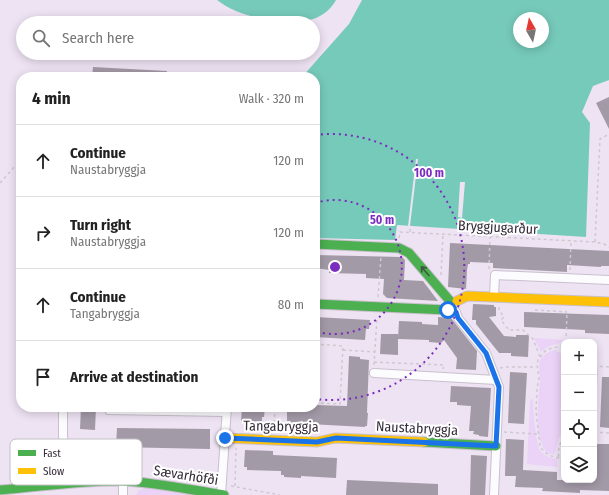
<!DOCTYPE html>
<html lang="en">
<head>
<meta charset="utf-8">
<style>
	body { margin:0; font-family:"Fira Sans Condensed",sans-serif; background:#f6f6f6; color:#222 }
	.controls { position:absolute; right:12px; bottom:12px; display:grid; overflow:hidden; border-radius:8px; box-shadow:0 2px 10px #0003 }
	.controls button { width:36px; height:36px; display:grid; place-items:center; padding:0; border:0; border-bottom:1px solid #e0e0e0; background:#fff; color:#222; font:20px sans-serif }
	.compass { position:absolute; left:513px; top:12px; width:36px; height:36px; border-radius:50%; background:#fff; box-shadow:0 2px 10px #0003; rotate:351deg }
	.stop { position:absolute; width:12px; height:12px; margin:-9px; border:3px solid #1a73e8; border-radius:50%; background:#fff }
	.stop.end { background:#1a73e8; border-color:#fff; box-shadow:0 1px 4px #0008 }
	.list { margin:0; padding:0; list-style:none }
	h2 { display:flex; justify-content:space-between; align-items:center; height:52px; margin:0; padding:0 16px; font-size:17px }
	h2 small { font-size:13px; font-weight:400; color:#767676 }
	.list li { display:grid; grid-template-columns:26px 1fr auto; gap:12px; align-items:center; box-sizing:border-box; height:72px; padding:0 16px; border-top:1px solid #e0e0e0 }
	.list b { display:block; font-size:15px; white-space:nowrap }
	.list p { margin:0; font-size:13px; white-space:nowrap; color:#767676 }
	.list em { font-size:13px; font-style:normal; color:#767676 }
	.icon { flex:none; width:22px; height:22px; fill:none; stroke:currentColor; stroke-width:2; stroke-linecap:round; stroke-linejoin:round }
	.map { position:relative; flex:none; width:609px; height:495px; overflow:hidden }
	.search { position:absolute; background:#fff; box-shadow:0 2px 10px #0003; left:16px; top:16px; width:304px; height:44px; display:flex; align-items:center; gap:10px; box-sizing:border-box; padding:0 14px; border-radius:22px; color:#767676; font-size:15px }
	.panel { position:absolute; background:#fff; box-shadow:0 2px 10px #0003; left:16px; top:72px; width:304px; height:340px; border-radius:16px }
	.map>svg:first-child { display:block }
	.green { fill:#ebd2f7 }
	.water { fill:#76caba; fill-rule:evenodd }
	.pier { fill:#eee3f3 }
	.building { fill:#a39aa7 }
	.lines { fill:none; stroke-linecap:round; stroke-linejoin:round }
	.lane-casing { stroke:#c9c0cd; stroke-width:6 }
	.street-casing { stroke:#c9c0cd; stroke-width:10 }
	.fast-casing { stroke:#c9c0cd; stroke-width:11 }
	.slow-casing { stroke:#c9c0cd; stroke-width:11 }
	.path { stroke:#cec9d0; stroke-width:1.5; stroke-dasharray:3 3; stroke-linecap:butt }
	.lane { stroke:#fcfbfd; stroke-width:4 }
	.street { stroke:#fcfbfd; stroke-width:8 }
	.fast { stroke:#4caf50; stroke-width:9 }
	.slow { stroke:#ffc107; stroke-width:9 }
	.oneway { stroke:#3d5a41 }
	.route { stroke:#1a73e8; stroke-width:5 }
	.ring { fill:none; stroke:#7b2cbf; stroke-width:2; stroke-dasharray:2 4 }
	.labels { text-anchor:middle; stroke-width:4; stroke-linejoin:round; paint-order:stroke }
	.street-label { font-size:14px; fill:#352d39; stroke:#fff }
	.key { fill:#fff; stroke:#c2c0c4; stroke-width:1 }
	.key-label { font-size:11px; fill:#352d39 }
	.centre { fill:#7b2cbf; stroke:#fff; stroke-width:2 }
	.ring-label { font-size:12px; text-anchor:middle; font-weight:bold; fill:#7b2cbf; stroke:#fff; stroke-width:4; stroke-linejoin:round; paint-order:stroke }
</style>
</head>
<body>
<div class="map">
<svg width="609" height="495" viewBox="0 0 609 495">
	<rect width="100%" height="100%" fill="#eee3f3"/>
	<!-- green -->
	<g class="green">
		<path d="M 534,338 L 563,340 L 560,343 L 549,346 L 541,352 Z"/>
		<path d="M 555,350 L 564,355 L 564,431 L 559,438 L 555,454 L 549,454 C 532,442 539,398 540,379 C 540,373 538,366 540,360 C 543,355 549,351 555,350 Z"/>
		<path d="M 594,369 L 598,369 L 594,428 Z"/>
		<path d="M 533,399 C 533,407 536,446 540,450 C 544,456 550,458 557,459 L 557,467 L 527,464 L 530,400 Z"/>
		<path d="M 145,488 L 200,495 L 136,495 L 138,491 Z"/>
	</g>
	<!-- water -->
	<g class="water">
		<path d="M 217,0 L 336,0 C 331,9 323,16 313,19 C 308,21 302,20 297,20 C 270,22 239,17 217,0 Z"/>
		<path d="M 362,0 L 609,0 L 609,80 L 593,86 L 582,112 L 590,123 L 586,237 L 397,225 L 395,240 L 315,238 L 315,77 L 302,77 L 349,24 ZM 519,18 L 543,18 L 543,42 L 519,42 Z"/>
	</g>
	<!-- pier -->
	<g class="pier">
		<path d="M 416,159 L 418,159 L 410,226 L 408,226 Z"/>
		<path d="M 460,182 L 465,182 L 462,218 L 458,217 Z"/>
	</g>
	<!-- building -->
	<g class="building">
		<path d="M 93,67 L 167,71 L 166,77 L 92,77 Z"/>
		<path d="M 609,97 L 609,129 L 596,103 Z"/>
		<path d="M 450,243 L 609,251 L 609,266 L 601,266 L 601,267 L 567,265 L 567,272 L 493,268 L 493,263 L 470,262 L 470,264 L 468,264 L 467,271 L 466,289 L 448,287 Z"/>
		<path d="M 315,255 L 402,257 L 405,260 L 404,280 L 423,281 L 438,301 L 387,298 L 383,294 L 384,279 L 366,278 L 366,274 L 329,273 L 329,270 L 315,268 Z"/>
		<path d="M 473,304 L 494,305 L 494,307 L 496,307 L 496,316 L 489,317 L 504,336 L 516,337 L 516,335 L 529,335 L 528,357 L 511,356 L 511,353 L 499,353 L 476,324 L 476,320 L 472,320 Z"/>
		<path d="M 524,312 L 609,315 L 609,334 L 585,333 L 585,330 L 524,327 Z"/>
		<path d="M 315,317 L 370,320 L 369,329 L 366,329 L 365,340 L 315,337 Z"/>
		<path d="M 438,317 L 451,318 L 477,351 L 476,370 L 456,369 L 457,358 L 444,340 L 441,343 L 429,342 L 429,340 L 398,339 L 398,355 L 380,354 L 381,334 L 398,334 L 398,338 L 399,321 L 422,322 L 422,324 L 438,325 Z"/>
		<path d="M 349,356 L 360,357 L 360,359 L 369,360 L 367,413 L 368,413 L 367,426 L 365,426 L 365,427 L 290,423 L 291,421 L 287,421 L 287,407 L 315,407 L 315,405 L 347,406 Z"/>
		<path d="M 510,372 L 527,373 L 524,424 L 508,423 Z"/>
		<path d="M 602,377 L 609,377 L 609,428 L 600,427 Z"/>
		<path d="M 451,386 L 491,388 L 488,437 L 479,436 L 479,435 L 473,434 L 474,431 L 469,431 L 471,406 L 457,405 L 457,402 L 450,402 Z"/>
		<path d="M 81,407 L 96,407 L 95,430 L 80,429 Z"/>
		<path d="M 242,407 L 265,407 L 264,417 L 262,417 L 262,422 L 241,421 Z"/>
		<path d="M 117,428 L 210,429 L 210,449 L 116,447 Z"/>
		<path d="M 506,439 L 524,440 L 523,470 L 557,472 L 557,480 L 594,480 L 594,474 L 596,474 L 597,460 L 595,460 L 595,444 L 609,444 L 609,491 L 580,490 L 580,493 L 542,491 L 543,488 L 515,487 L 516,476 L 505,476 Z"/>
		<path d="M 245,450 L 273,451 L 273,455 L 337,458 L 336,478 L 301,476 L 301,478 L 284,477 L 284,475 L 281,475 L 281,471 L 247,470 L 247,467 L 244,467 Z"/>
		<path d="M 471,455 L 487,456 L 485,495 L 470,495 Z"/>
		<path d="M 347,480 L 438,484 L 438,495 L 346,495 Z"/>
	</g>
	<g class="lines">
		<defs>
			<path id="lane" d="M 108,412 L 226,414"/>
			<g id="street">
				<path d="M 494,297 L 495,275 L 609,280"/>
				<path d="M 456,312 L 458,318 L 486,353 L 499,387 L 494,495"/>
				<path d="M 374,373 L 496,380"/>
				<path d="M 63,407 L 63,436 L 66,457 L 72,483"/>
				<path d="M 123,481 L 123,495"/>
				<path d="M 221,495 L 227,407"/>
			</g>
			<g id="fast">
				<path d="M 315,244 L 399,248 L 409,253 L 450,301"/>
				<path d="M 315,304 L 448,310"/>
				<path d="M 424,442 L 496,446"/>
				<path d="M 0,490 C 40,487 81,480 121,481 C 156,482 190,490 224,495"/>
			</g>
			<g id="slow">
				<path d="M 457,301 L 467,296 L 609,302"/>
				<path d="M 225,438 L 317,442 L 335,438 L 424,442"/>
			</g>
		</defs>
		<!-- lane casing -->
		<use href="#lane" class="lane-casing"/>
		<!-- street casing -->
		<use href="#street" class="street-casing"/>
		<!-- fast casing -->
		<use href="#fast" class="fast-casing"/>
		<!-- slow casing -->
		<use href="#slow" class="slow-casing"/>
		<!-- path -->
		<g class="path">
			<path d="M 0,183 L 15,166 L 21,164"/>
			<path d="M 410,232 L 410,226"/>
			<path d="M 399,238 L 400,232 L 595,242 L 604,244 L 609,247"/>
			<path d="M 595,242 L 600,139 L 609,134"/>
			<path d="M 489,269 L 490,237"/>
			<path d="M 570,270 L 571,241"/>
			<path d="M 441,275 L 443,235"/>
			<path d="M 378,297 L 381,257"/>
			<path d="M 499,307 L 499,310 L 504,317 L 501,320 L 509,330 L 523,330 L 533,339 L 540,357"/>
			<path d="M 535,310 L 567,312"/>
			<path d="M 566,342 L 567,312"/>
			<path d="M 564,343 L 561,348 L 564,352"/>
			<path d="M 315,344 L 343,346 L 340,404 L 315,403"/>
			<path d="M 343,350 L 375,352"/>
			<path d="M 374,362 L 444,365 L 443,369"/>
			<path d="M 594,362 L 598,367"/>
			<path d="M 374,365 L 377,317"/>
			<path d="M 594,366 L 609,367"/>
			<path d="M 500,368 L 505,367 L 536,367"/>
			<path d="M 274,429 L 275,407"/>
			<path d="M 504,432 L 538,434"/>
			<path d="M 594,432 L 609,433"/>
			<path d="M 564,437 C 560,443 557,450 559,458 L 564,458"/>
			<path d="M 559,458 L 548,455 L 540,447 L 536,411 L 537,389 L 539,378 L 537,364 L 538,360 L 545,351 L 549,349 L 561,346"/>
			<path d="M 231,486 L 280,495"/>
			<path d="M 235,486 L 236,448"/>
		</g>
		<!-- lane -->
		<use href="#lane" class="lane"/>
		<!-- street -->
		<use href="#street" class="street"/>
		<!-- fast -->
		<use href="#fast" class="fast"/>
		<!-- slow -->
		<use href="#slow" class="slow"/>
	</g>
	<!-- one-way arrows -->
	<defs><path id="oneway-shaft" d="M-6 0H5M1.5-3L5.5 0L1.5 3" fill="none" stroke-width="1.6" stroke-linecap="round" stroke-linejoin="round"/></defs>
	<use class="oneway" href="#oneway-shaft" transform="translate(425 271) rotate(-131)"/>
	<g class="lines">
		<!-- route -->
		<path class="route" d="M 225,438 L 317,442 L 336,438 L 496,446 L 499,387 L 486,353 L 458,318 L 456,312 L 452,312 L 448,310"/>
	</g>
	<!-- distance rings -->
	<g class="ring">
		<path d="M315 203A67 67 0 1 1 315 331"/>
		<path d="M315 135A133 133 0 1 1 315 399"/>
	</g>
	<g class="labels">
		<!-- street labels -->
		<g class="street-label">
			<text transform="translate(498 227) rotate(3)" y="5">Bryggjugarður</text>
			<text transform="translate(281 426) rotate(1)" y="5">Tangabryggja</text>
			<text transform="translate(417 428) rotate(3)" y="5">Naustabryggja</text>
			<text transform="translate(186 475) rotate(9)" y="5">Sævarhöfði</text>
		</g>
	</g>
	<!-- legend -->
	<rect x="10" y="439" width="132" height="46" rx="6" class="key"/>
	<rect x="18" y="450" width="18" height="6" fill="#4caf50"/>
	<rect x="18" y="468" width="18" height="6" fill="#ffc107"/>
	<g class="key-label">
		<text x="43" y="457">Fast</text>
		<text x="43" y="475">Slow</text>
	</g>
	<circle cx="335" cy="267" r="6" class="centre"/>
	<g class="ring-label">
		<text x="429" y="177">100 m</text>
		<text x="382" y="224">50 m</text>
	</g>
</svg>
<div class="controls">
<button>+</button>
<button>−</button>
<button><svg class="icon" aria-label="locate" viewBox="0 0 24 24"><circle cx="12" cy="12" r="6"/><path d="M12 2v4M12 18v4M2 12h4M18 12h4"/></svg></button>
<button><svg class="icon" aria-label="layers" viewBox="0 0 24 24"><path d="M12 4l9 5-9 5-9-5zM3 14l9 5 9-5"/></svg></button>
</div>
<svg class="compass" viewBox="-18 -18 36 36"><path d="M0-13l5 13h-10z" fill="#e53935"/><path d="M0 13l5-13h-10z" fill="#767676"/></svg>
<div class="stop" style="left:448px;top:310px"></div>
<div class="stop end" style="left:225px;top:438px"></div>
<div class="search"><svg class="icon" aria-label="search" viewBox="0 0 24 24"><circle cx="10" cy="10" r="6"/><path d="M15 15l6 6"/></svg>Search here</div>
<section class="panel">
<h2>4 min<small>Walk · 320 m</small></h2>
<ul class="list">
<li><svg class="icon" aria-label="ahead" viewBox="0 0 24 24"><path d="M12 20V5M6 11l6-6 6 6"/></svg><div><b>Continue</b><p>Naustabryggja</p></div><em>120 m</em></li>
<li><svg class="icon" aria-label="right" viewBox="0 0 24 24"><path d="M7 20v-9h11M14 6l5 5-5 5"/></svg><div><b>Turn right</b><p>Naustabryggja</p></div><em>120 m</em></li>
<li><svg class="icon" aria-label="ahead" viewBox="0 0 24 24"><path d="M12 20V5M6 11l6-6 6 6"/></svg><div><b>Continue</b><p>Tangabryggja</p></div><em>80 m</em></li>
<li><svg class="icon" aria-label="arrive" viewBox="0 0 24 24"><path d="M6 21V4h12l-3 4 3 4H6"/></svg><div><b>Arrive at destination</b></div></li>
</ul>
</section>
</div>
</body>
</html>
